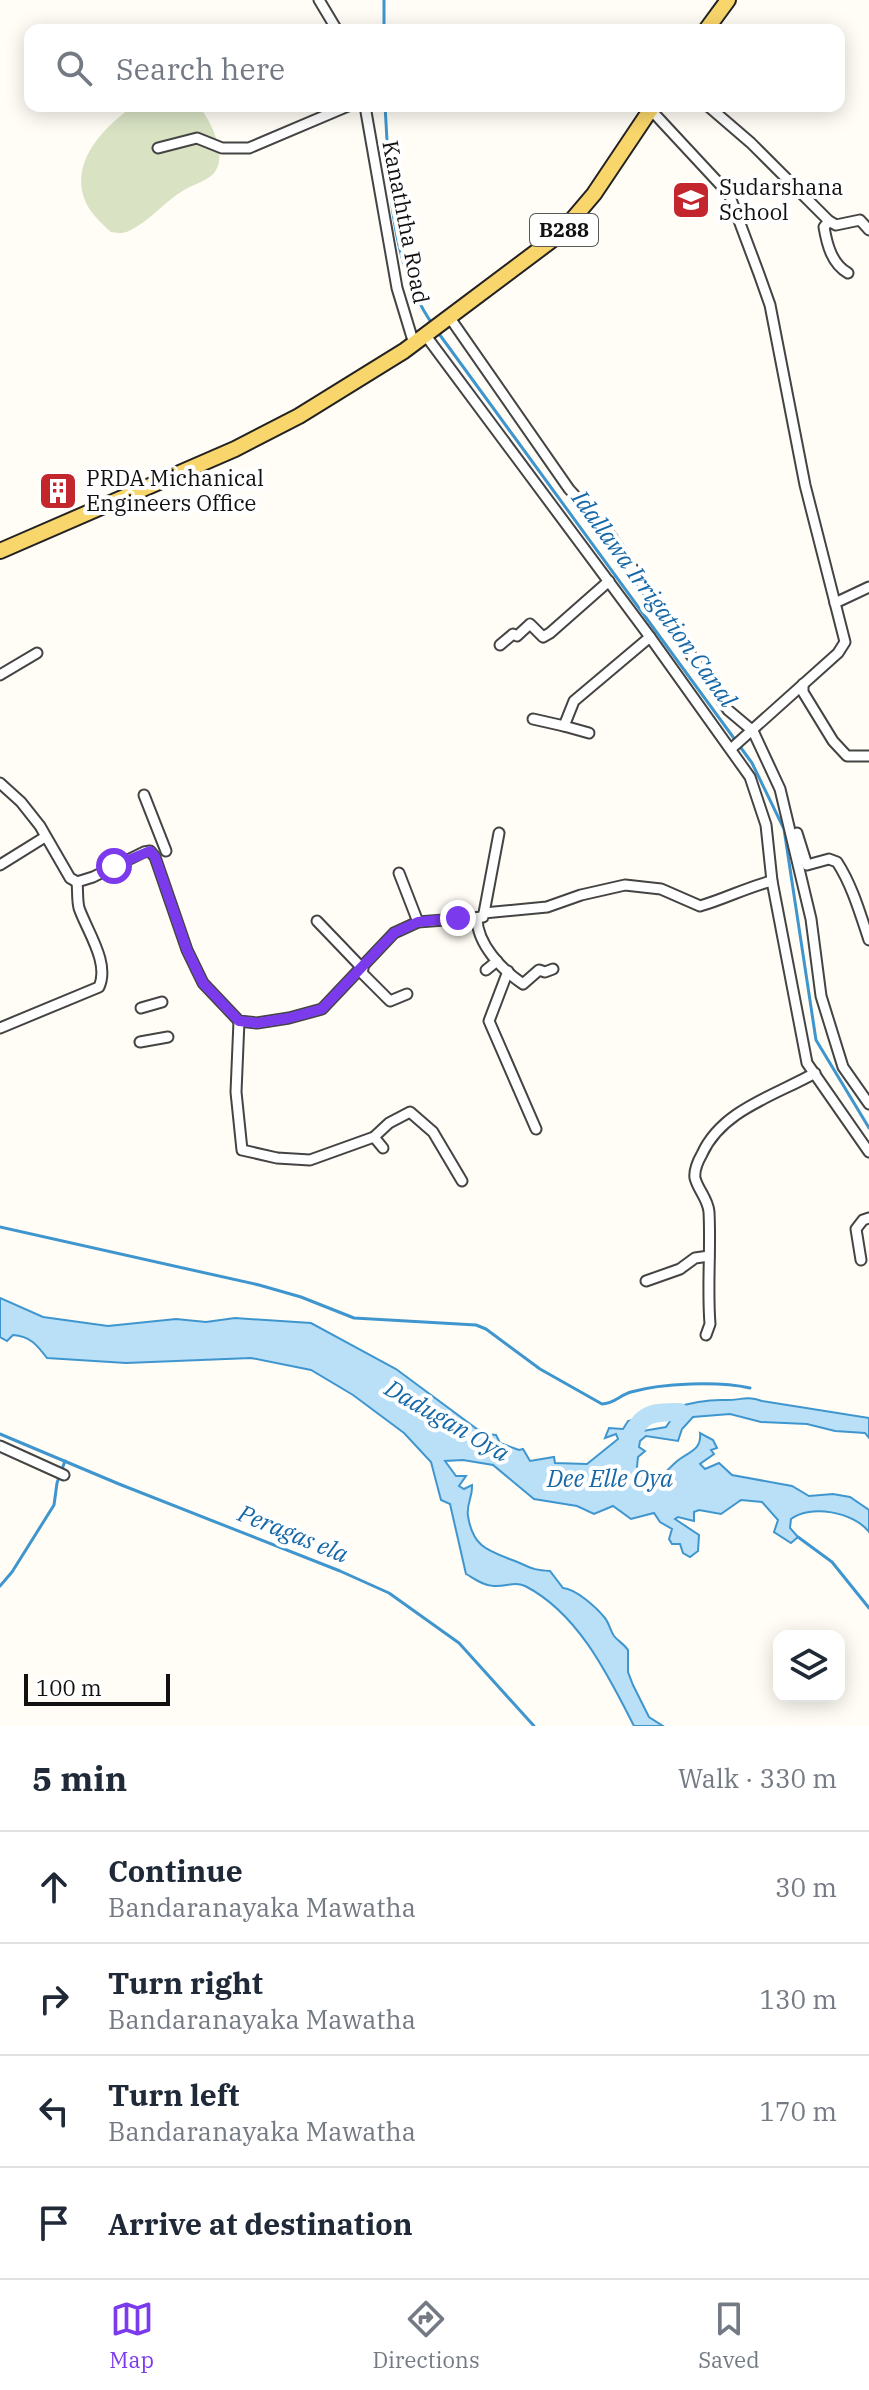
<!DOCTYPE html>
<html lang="en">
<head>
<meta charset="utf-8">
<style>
	body { margin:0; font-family:"IBM Plex Serif",serif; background:#f2f2f3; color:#1f2937 }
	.controls { position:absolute; right:24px; bottom:24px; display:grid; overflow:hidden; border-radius:16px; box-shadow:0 4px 20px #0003 }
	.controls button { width:72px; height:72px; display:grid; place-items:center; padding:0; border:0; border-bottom:2px solid #e0e1e3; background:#fff; color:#1f2937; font:40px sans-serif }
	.scale { position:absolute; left:24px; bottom:20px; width:146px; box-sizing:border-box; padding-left:8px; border:4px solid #111; border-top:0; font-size:22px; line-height:28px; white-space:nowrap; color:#111; -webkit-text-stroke:6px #fff; paint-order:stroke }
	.stop { position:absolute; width:24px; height:24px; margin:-18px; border:6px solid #7c3aed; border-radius:50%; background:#fff }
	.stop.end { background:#7c3aed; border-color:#fff; box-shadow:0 2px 8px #0008 }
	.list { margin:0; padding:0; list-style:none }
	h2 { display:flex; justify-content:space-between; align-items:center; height:104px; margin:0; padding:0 32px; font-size:34px }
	h2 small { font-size:26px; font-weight:400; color:#747a83 }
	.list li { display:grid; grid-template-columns:52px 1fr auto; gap:24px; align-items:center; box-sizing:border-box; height:112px; padding:0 32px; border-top:2px solid #e0e1e3 }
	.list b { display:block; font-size:30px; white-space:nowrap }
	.list p { margin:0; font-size:26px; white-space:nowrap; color:#747a83 }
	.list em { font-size:26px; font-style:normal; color:#747a83 }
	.icon { flex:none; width:44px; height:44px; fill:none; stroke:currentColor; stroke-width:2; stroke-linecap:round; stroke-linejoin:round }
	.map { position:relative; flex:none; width:869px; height:1726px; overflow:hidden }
	.search { position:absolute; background:#fff; box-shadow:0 4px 20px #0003; left:24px; right:24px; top:24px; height:88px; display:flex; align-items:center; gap:20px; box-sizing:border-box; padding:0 28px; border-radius:16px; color:#747a83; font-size:30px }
	.sheet { height:552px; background:#fff }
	nav { display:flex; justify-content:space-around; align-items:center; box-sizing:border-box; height:112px; border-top:2px solid #e0e1e3; background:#fff; font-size:22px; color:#747a83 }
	nav a { display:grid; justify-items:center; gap:4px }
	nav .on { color:#7c3aed }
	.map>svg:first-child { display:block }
	.cemetery { fill:#d9e3c4 }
	.water { fill:#b9e0f7; stroke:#3f96cf; stroke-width:2 }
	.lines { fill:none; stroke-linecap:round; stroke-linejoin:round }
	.stream { stroke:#3f96cf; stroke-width:3 }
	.river { stroke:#b9e0f7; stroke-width:18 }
	.street-casing { stroke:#444; stroke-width:13 }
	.primary-casing { stroke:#222; stroke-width:18 }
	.street { stroke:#fff; stroke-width:9 }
	.primary { stroke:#f9d66b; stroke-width:14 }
	.route { stroke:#7c3aed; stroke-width:10 }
	.labels { text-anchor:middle; stroke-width:8; stroke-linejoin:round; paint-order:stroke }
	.shield { fill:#fff; stroke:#585858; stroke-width:2 }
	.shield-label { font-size:20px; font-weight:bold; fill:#111 }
	.poi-label { font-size:22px; fill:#111; stroke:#fff; text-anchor:start }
	.street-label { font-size:22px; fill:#111; stroke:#fff }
	.water-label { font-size:24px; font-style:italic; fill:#1768a6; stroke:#fff }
</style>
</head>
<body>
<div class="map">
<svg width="869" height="1726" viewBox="0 0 869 1726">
	<rect width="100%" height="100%" fill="#fffdf5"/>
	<!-- cemetery -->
	<path class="cemetery" d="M 133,106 L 199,106 C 210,120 227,153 216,170 C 211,180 194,184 184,190 C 164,202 150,221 129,231 C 122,234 118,233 111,232 C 101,223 88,211 84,198 C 71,159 105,127 133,106 Z"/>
	<!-- water -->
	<path class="water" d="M 0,1298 L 43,1317 L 108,1326 L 176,1319 L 206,1322 L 235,1318 L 311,1323 L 396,1369 L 477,1429 L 482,1430 L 486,1434 L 496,1435 L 500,1443 L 519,1450 L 523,1449 L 530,1461 L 554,1457 L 555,1463 L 587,1464 L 618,1439 L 616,1434 L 605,1438 L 609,1428 L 623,1429 L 628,1421 L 636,1419 L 637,1422 L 643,1424 L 640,1428 L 643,1431 L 666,1427 L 672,1418 L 658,1418 L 655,1412 C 678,1407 702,1399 724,1400 C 740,1401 745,1395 762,1401 L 869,1418 L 869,1438 L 865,1433 L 835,1431 L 807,1424 L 761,1422 L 730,1414 L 693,1417 L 682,1429 L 678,1441 L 646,1436 L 640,1441 L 639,1447 L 645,1451 L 638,1457 L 637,1467 L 654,1478 C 666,1474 667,1470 676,1462 C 687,1452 702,1451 700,1433 L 713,1440 L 717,1448 L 711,1450 L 714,1454 L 700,1464 L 705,1469 L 719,1463 L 732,1475 L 792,1486 L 809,1496 L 833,1494 L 850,1497 L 869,1510 L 869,1532 C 854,1512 810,1504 791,1519 L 790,1528 L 798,1537 L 791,1543 L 774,1532 L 778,1520 L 762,1502 L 741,1500 L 721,1514 L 699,1510 L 694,1512 L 694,1521 L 678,1517 L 675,1519 L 699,1535 L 698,1551 L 690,1557 L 683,1553 L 680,1544 L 672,1544 L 669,1539 L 672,1529 L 660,1522 L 654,1513 L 631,1519 L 613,1506 L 594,1514 L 577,1506 L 534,1499 L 493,1465 L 463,1460 L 445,1461 L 456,1476 L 466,1476 L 459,1486 L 464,1489 L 472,1485 C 473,1497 466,1504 468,1516 C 473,1548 489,1551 515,1561 C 532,1568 532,1570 550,1571 L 563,1588 C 576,1589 596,1607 605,1618 C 609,1623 610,1630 614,1636 C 618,1641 624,1644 628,1650 L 628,1672 L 633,1685 L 649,1717 L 663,1726 L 634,1726 C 608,1675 578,1613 525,1586 C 514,1581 506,1587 494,1586 C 484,1586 475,1579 466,1574 L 450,1504 L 441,1500 L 431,1462 L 404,1433 L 353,1395 L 311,1370 L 251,1358 L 126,1363 L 47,1358 C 37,1345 30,1336 13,1335 L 7,1341 L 0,1337 Z"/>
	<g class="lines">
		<!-- stream -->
		<g class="stream">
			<path d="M 384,30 L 384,0"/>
			<path d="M 385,106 C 390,181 388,261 433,325"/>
			<path d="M 437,331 L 752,763 L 784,829 L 816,1040 L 869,1128"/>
			<path d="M 0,1227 L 259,1285 L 301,1297 L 354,1318 L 476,1325 L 486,1329 L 540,1369 L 602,1404 C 614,1404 620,1395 631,1392 C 662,1383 719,1381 750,1388"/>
			<path d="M 0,1434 L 119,1484 L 340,1571 L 389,1593 L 459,1643 L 534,1726"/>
			<path d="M 798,1537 L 832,1562 L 869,1608"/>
			<path d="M 0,1586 L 12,1572 L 54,1505 L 57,1483 L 65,1461"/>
		</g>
		<!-- river -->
		<path class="river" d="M 627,1445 C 641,1414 647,1412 680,1412"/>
		<defs>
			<g id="street">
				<path d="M 319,0 L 337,30"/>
				<path d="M 365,106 L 397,288 L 414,344"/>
				<path d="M 708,106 L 751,143 L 829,221 L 836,225 L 860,220 L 869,230"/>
				<path d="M 651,110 L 729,194 L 759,274 L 770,305 L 805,485 L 845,642 L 838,653 L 732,748"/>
				<path d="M 158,148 L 197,138 L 222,148 L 249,148 L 348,106"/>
				<path d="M 829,221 L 824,227 C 827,245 832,264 848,273"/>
				<path d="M 450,318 L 569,489 L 608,532 L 728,710 L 753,731 L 780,789 L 811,919 L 821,996 L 843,1067 L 869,1104"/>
				<path d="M 426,336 L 650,637 L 750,777 L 766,825 L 772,881 L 807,1063 L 869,1152"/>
				<path d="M 835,603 L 869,587"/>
				<path d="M 500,645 L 513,634 L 517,636 L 530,624 L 543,637 L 550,633 L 609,581"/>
				<path d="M 0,675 L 37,653"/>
				<path d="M 803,684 L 803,692 L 833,741 L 847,756 L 869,756"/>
				<path d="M 533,719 L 564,726"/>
				<path d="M 589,733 L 564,726 L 574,701 L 650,637"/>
				<path d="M 0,783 L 21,802 L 40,826 L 70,878 L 77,882 L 93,877 L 144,852 L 150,851 L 155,857 L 187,950 L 203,983 L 239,1021 L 257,1023 L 289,1018 L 322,1009 L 394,933 L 418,922 L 483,917 L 484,913 L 547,907 L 581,895 L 625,885 L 661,889 L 700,906 C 725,899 747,887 772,881"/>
				<path d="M 144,795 L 166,851"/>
				<path d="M 797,833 L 807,865 L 829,859 L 837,862 C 852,885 860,913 869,940"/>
				<path d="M 0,865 L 45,837"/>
				<path d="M 399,873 L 418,922"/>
				<path d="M 484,913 L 499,833"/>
				<path d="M 477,918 C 477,944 502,970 523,984 L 539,970 L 545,972 L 553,969"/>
				<path d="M 317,921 L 363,969"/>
				<path d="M 486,970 L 497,961"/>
				<path d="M 360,971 L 390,1001 L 407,994"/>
				<path d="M 508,971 L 489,1021 L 536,1129"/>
				<path d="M 141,1008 L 162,1002"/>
				<path d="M 239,1021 L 236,1092 L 242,1150 L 277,1158 L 310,1160 L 374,1137 L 389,1123 L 410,1112 L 433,1132 L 462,1181"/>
				<path d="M 0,1028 L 99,987 C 110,963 87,931 79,908 C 77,900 78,891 77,882"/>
				<path d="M 140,1042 L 168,1037"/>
				<path d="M 374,1137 L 383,1148"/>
				<path d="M 861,1260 L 856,1229 L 863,1220 L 869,1218"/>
				<path d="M 646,1281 L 680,1269 L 695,1258 L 709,1256"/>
				<path d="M 706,1335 L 710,1324 C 707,1287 711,1250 709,1212 C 708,1199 698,1190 695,1178 C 694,1171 698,1161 702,1154 C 722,1110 774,1096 815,1073"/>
				<path d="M 0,1446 L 64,1475"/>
			</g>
			<g id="primary">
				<path d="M 706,30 L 728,0"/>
				<path d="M 0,551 L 235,449 L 299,416 L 404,351 L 560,234 L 594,194 L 653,106"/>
			</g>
		</defs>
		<!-- street casing -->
		<use href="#street" class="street-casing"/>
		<!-- primary casing -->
		<use href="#primary" class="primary-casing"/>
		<!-- street -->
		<use href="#street" class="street"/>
		<!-- primary -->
		<use href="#primary" class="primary"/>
	</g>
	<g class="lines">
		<!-- route -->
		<path class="route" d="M 114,866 L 150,851 L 155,857 L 187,950 L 203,983 L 239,1021 L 257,1023 L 289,1018 L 322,1009 L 394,933 L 418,922 L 458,918"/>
	</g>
	<!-- icons -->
	<defs>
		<symbol id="school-square" viewBox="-11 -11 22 22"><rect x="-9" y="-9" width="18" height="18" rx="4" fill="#c4262e" stroke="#fff"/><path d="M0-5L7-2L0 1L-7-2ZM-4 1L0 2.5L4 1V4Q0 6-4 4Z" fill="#fff"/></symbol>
		<symbol id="building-square" viewBox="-11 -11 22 22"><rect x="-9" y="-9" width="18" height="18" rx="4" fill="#c4262e" stroke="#fff"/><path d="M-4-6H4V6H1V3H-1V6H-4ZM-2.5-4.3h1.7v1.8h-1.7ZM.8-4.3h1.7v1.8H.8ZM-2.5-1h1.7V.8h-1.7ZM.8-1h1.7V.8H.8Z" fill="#fff"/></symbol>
	</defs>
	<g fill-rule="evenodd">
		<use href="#school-square" x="669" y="178" width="44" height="44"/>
		<use href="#building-square" x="36" y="469" width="44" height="44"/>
	</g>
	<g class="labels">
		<!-- shield labels -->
		<rect class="shield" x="530" y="214" width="68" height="32" rx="6"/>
		<g class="shield-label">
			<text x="564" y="237">B288</text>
		</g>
		<!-- poi labels -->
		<g class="poi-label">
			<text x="719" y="195">Sudarshana<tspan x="719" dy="25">School</tspan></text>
			<text x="86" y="486">PRDA Michanical<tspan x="86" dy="25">Engineers Office</tspan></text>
		</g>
		<!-- street labels -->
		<g class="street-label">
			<text transform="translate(406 222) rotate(79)" y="8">Kanaththa Road</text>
		</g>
		<!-- water labels -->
		<g class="water-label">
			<text transform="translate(654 599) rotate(54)" y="8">Idallawa Irrigation Canal</text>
			<text transform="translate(447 1421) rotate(30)" y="8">Dadugan Oya</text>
			<text x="610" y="1487">Dee Elle Oya</text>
			<text transform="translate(293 1534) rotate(22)" y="8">Peragas ela</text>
		</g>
	</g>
</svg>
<div class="controls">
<button><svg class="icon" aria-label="layers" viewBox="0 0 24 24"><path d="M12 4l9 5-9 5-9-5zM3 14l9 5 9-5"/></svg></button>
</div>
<div class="scale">100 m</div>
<div class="stop" style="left:114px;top:866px"></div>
<div class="stop end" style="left:458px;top:918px"></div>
<div class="search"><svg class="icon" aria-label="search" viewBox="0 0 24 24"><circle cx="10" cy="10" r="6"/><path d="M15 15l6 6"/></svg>Search here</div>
</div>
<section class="sheet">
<h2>5 min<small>Walk · 330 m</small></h2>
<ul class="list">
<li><svg class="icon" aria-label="ahead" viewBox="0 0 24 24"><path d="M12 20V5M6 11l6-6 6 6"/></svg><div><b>Continue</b><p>Bandaranayaka Mawatha</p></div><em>30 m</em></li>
<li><svg class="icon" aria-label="right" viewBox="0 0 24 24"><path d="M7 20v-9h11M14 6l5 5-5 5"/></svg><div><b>Turn right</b><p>Bandaranayaka Mawatha</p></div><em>130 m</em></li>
<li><svg class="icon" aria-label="left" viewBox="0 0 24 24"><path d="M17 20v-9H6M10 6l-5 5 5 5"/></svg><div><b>Turn left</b><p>Bandaranayaka Mawatha</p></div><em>170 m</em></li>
<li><svg class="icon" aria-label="arrive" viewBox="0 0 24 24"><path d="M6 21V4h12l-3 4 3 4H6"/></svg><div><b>Arrive at destination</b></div></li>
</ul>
</section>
<nav>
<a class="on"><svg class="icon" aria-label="map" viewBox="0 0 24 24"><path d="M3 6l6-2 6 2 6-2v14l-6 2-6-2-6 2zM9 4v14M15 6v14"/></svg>Map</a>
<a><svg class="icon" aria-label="directions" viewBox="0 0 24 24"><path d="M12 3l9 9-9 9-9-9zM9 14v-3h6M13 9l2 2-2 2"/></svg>Directions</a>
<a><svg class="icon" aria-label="saved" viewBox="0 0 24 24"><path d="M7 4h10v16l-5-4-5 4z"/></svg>Saved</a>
</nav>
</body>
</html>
